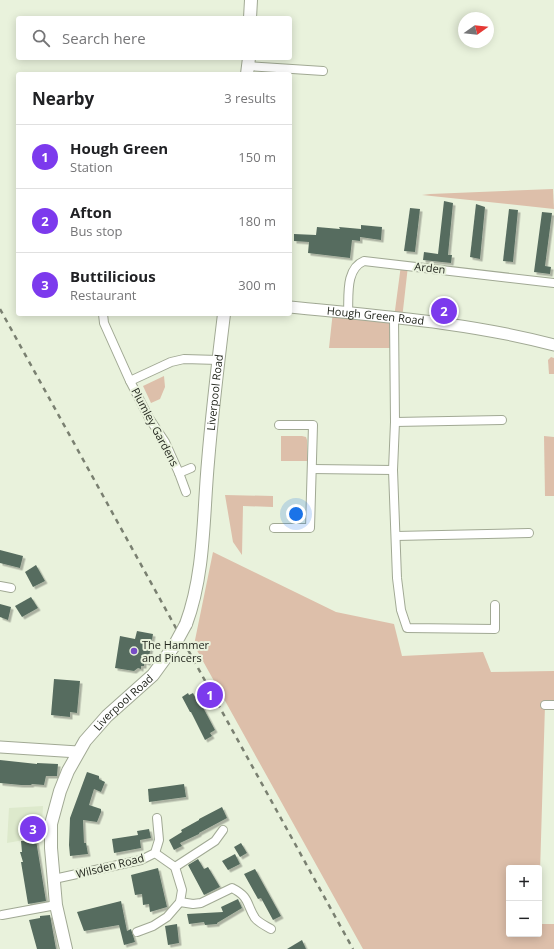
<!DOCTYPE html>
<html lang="en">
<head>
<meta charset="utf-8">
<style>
	body { margin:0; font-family:"Open Sans",sans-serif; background:#f6f6f6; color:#202124 }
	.controls { position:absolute; right:12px; bottom:12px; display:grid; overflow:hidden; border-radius:4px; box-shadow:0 2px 10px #0003 }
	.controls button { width:36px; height:36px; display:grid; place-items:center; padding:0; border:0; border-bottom:1px solid #e0e0e0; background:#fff; color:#202124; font:20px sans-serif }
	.compass { position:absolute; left:458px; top:12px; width:36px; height:36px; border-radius:50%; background:#fff; box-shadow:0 2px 10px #0003; rotate:75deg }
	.you { position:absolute; left:296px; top:514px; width:14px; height:14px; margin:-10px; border:3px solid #fff; border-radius:50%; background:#1a73e8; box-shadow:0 0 0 6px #1a73e833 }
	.badge { display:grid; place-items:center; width:26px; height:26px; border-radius:50%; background:#7c3aed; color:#fff; font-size:13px; font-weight:700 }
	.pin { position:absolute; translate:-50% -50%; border:2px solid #fff; box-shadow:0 1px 4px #0006 }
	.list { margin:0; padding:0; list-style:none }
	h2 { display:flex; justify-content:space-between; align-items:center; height:52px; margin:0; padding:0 16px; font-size:17px }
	h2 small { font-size:13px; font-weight:400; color:#757577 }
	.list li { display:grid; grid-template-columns:26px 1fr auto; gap:12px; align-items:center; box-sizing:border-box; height:64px; padding:0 16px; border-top:1px solid #e0e0e0 }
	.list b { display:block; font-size:15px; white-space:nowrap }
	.list p { margin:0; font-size:13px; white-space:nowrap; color:#757577 }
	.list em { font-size:13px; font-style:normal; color:#757577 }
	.icon { flex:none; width:22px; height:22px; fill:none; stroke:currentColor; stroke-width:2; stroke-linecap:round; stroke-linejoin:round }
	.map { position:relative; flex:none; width:554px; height:949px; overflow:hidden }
	.search { position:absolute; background:#fff; box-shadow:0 2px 10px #0003; left:16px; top:16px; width:276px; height:44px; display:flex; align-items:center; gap:10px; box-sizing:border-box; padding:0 14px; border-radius:4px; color:#757577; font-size:15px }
	.panel { position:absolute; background:#fff; box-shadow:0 2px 10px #0003; left:16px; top:72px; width:276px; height:244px; border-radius:4px }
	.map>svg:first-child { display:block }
	.built { fill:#dde9cc }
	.green { fill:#ddbfaa }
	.building { fill:#576c5f; filter:url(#shadow) }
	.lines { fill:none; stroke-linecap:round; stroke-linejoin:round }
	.minor-casing { stroke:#a1a994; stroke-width:10 }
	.tertiary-casing { stroke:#a1a994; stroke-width:13 }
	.secondary-casing { stroke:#a1a994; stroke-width:14 }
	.minor { stroke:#fff; stroke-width:8 }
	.tertiary { stroke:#fff; stroke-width:11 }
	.secondary { stroke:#fff; stroke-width:12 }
	.rail { stroke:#7a8071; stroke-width:2.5; stroke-dasharray:5 5; stroke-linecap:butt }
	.secondary-bridge-casing { stroke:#a1a994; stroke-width:14; stroke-linecap:butt }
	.secondary-bridge { stroke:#fff; stroke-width:12 }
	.poi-dot { fill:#764cc5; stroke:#e9f2dc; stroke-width:1.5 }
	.labels { text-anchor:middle; stroke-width:4; stroke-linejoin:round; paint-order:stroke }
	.street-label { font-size:11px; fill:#252920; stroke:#e9f2dc }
	.poi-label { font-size:11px; fill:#252920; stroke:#e9f2dc; text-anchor:start }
</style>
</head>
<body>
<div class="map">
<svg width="554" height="949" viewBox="0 0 554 949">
	<defs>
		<filter id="shadow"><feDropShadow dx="2.5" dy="2.5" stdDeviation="0" flood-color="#0004"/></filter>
	</defs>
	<rect width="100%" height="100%" fill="#e9f2dc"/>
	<!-- built -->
	<path class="built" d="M 43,806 L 41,837 L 7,843 L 9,808 Z"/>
	<!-- green -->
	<g class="green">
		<path d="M 553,189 L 554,209 L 422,195 L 430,194 Z"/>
		<path d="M 401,265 L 408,266 L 402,319 L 394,318 L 394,348 L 329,348 L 333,311 L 394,318 Z"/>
		<path d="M 551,357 L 554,358 L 554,374 L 549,374 L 548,360 Z"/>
		<path d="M 164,376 L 165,387 L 160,399 L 151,403 L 143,386 Z"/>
		<path d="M 281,436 L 302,436 L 306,437 L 307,440 L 307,461 L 281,461 Z"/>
		<path d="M 544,436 L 554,437 L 554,496 L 545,496 Z"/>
		<path d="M 225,495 L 273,496 L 273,507 L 243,506 L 242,555 L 233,542 Z"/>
		<path d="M 213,552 L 336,612 L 394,624 L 402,656 L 483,652 L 491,672 L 554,671 L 554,705 L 545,705 L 539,906 L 539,868 L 509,868 L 509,934 L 539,934 L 539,929 L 542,937 L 539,924 L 554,924 L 554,949 L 363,949 L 194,645 Z"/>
	</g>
	<!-- building -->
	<g class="building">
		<path d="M 444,201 L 453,203 L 448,255 L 452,255 L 451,263 L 423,260 L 424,252 L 438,254 Z"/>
		<path d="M 476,204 L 485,207 L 480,259 L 470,257 Z"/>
		<path d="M 410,208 L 420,209 L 415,252 L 404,251 Z"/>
		<path d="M 509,209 L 518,210 L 513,262 L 503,261 Z"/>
		<path d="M 542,212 L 552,213 L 545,266 L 551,267 L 550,274 L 534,272 Z"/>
		<path d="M 361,225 L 382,227 L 381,240 L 360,237 L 360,241 L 352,240 L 350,258 L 308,253 L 309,242 L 294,241 L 294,234 L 316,235 L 317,227 L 340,229 L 339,227 L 361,229 Z"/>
		<path d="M 0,550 L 23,556 L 20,568 L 0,563 Z"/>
		<path d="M 36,565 L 45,581 L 33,587 L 25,572 Z"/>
		<path d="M 31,597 L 38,608 L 22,617 L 15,606 Z"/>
		<path d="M 0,604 L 11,607 L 8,620 L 0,617 Z"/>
		<path d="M 137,631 L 153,634 L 148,663 L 144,662 L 144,666 L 141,666 L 141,669 L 138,668 L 134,671 L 115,668 L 120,636 L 135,639 Z"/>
		<path d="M 54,679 L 80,681 L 77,713 L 70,712 L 70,717 L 51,715 Z"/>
		<path d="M 188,693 L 189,695 L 193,693 L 195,697 L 197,696 L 215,730 L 210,733 L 212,736 L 205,740 L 191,712 L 190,712 L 182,697 Z"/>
		<path d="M 0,760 L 37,764 L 37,763 L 58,764 L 57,776 L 46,776 L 44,785 L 32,784 L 31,785 L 21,785 L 0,783 Z"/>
		<path d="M 87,772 L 99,776 L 99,779 L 105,782 L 101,792 L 94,789 L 89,805 L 101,809 L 101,812 L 97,822 L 83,820 L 84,843 L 86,843 L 88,854 L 70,856 L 69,845 L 70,818 Z"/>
		<path d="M 184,784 L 186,797 L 149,802 L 148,789 Z"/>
		<path d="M 222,807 L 227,818 L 199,833 L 199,834 L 180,843 L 182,846 L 174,850 L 169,840 L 182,832 L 181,830 L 199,820 L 199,819 Z"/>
		<path d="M 149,829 L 151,838 L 140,840 L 141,848 L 114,853 L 112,839 L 138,835 L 137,831 Z"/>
		<path d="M 36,840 L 46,901 L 28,904 L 21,862 L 23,862 L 20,852 L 22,852 L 21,841 Z"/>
		<path d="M 241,843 L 247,853 L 240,857 L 234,847 Z"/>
		<path d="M 235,854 L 240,864 L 228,870 L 222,861 Z"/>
		<path d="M 198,859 L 204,869 L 208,867 L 220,887 L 204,895 L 188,865 Z"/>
		<path d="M 158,868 L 167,907 L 150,912 L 149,904 L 143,905 L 142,894 L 135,895 L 131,875 Z"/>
		<path d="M 255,869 L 281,916 L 273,920 L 261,898 L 258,899 L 244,874 Z"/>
		<path d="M 238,899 L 242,908 L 217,923 L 217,924 L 205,925 L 204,922 L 189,924 L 187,914 L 223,912 L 221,907 Z"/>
		<path d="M 121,901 L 127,931 L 131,929 L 135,942 L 124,945 L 119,925 L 84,931 L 77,912 Z"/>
		<path d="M 50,915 L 56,949 L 37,949 L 29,920 L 40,918 L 40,916 Z"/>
		<path d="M 177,924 L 179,943 L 168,945 L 165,926 Z"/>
		<path d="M 302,940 L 306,949 L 287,949 Z"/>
	</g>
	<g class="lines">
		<defs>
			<g id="minor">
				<path d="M 248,66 L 323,71"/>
				<path d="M 348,313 C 349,296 345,269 364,261 L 554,283"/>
				<path d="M 103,314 L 104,323 L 130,381 L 149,418 L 165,442 L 179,473 L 186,492"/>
				<path d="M 394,318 L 395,422 L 393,470 L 397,578 L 401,610 L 407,628 L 495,629 L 495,605"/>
				<path d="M 130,381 L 171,362 L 184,359 L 218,360"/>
				<path d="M 395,422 L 502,420"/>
				<path d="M 312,469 L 393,470"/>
				<path d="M 179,473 L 191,468"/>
				<path d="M 274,528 L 310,528 L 313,425 L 279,425"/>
				<path d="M 396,536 L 529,533"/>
				<path d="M 0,586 L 11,588"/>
				<path d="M 545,705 L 554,705"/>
				<path d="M 175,867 L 215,841 L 223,830"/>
				<path d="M 54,879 L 141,860 L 155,853 L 159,840 L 157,818"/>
				<path d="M 180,902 L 193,904 L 201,903 L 232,888 C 250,897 246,904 255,918 C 259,923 266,926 271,929"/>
				<path d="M 2,915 L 56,905"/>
				<path d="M 137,932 L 153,926 L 167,917 L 180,902 L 182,890 L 175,867 L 155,853"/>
			</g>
			<g id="tertiary">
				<path id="s1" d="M 290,307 C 378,316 468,322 554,345"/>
				<path d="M 0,747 L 78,752"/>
			</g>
			<g id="secondary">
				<path d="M 250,18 L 251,0"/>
				<path d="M 247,74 L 249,58"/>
				<path id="s2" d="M 186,624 C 205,573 203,516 208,462 C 212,413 218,363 224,314"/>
				<path id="s3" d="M 66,949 L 56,905 L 51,848 L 51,824 L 60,791 L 68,771 L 85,741 L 107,716 L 153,675 L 174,646"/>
			</g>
		</defs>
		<!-- minor casing -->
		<use href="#minor" class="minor-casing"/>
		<!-- tertiary casing -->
		<use href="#tertiary" class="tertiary-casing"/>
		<!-- secondary casing -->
		<use href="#secondary" class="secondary-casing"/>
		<!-- minor -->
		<use href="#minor" class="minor"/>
		<!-- tertiary -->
		<use href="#tertiary" class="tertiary"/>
		<!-- secondary -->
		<use href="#secondary" class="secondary"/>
		<!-- rail -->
		<path class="rail" d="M 0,309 L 353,949"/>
		<defs>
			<path id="secondary-bridge" d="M 174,646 L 186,624"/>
		</defs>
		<!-- secondary-bridge casing -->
		<use href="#secondary-bridge" class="secondary-bridge-casing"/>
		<!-- secondary-bridge -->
		<use href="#secondary-bridge" class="secondary-bridge"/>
	</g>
	<!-- markers -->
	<circle class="poi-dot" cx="134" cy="651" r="4"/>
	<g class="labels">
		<!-- street labels -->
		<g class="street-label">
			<text transform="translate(430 268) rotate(6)" y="4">Arden</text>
			<text dy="4" stroke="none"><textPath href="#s1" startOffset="86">Hough Green Road</textPath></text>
			<text dy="4" stroke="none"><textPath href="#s2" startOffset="234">Liverpool Road</textPath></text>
			<text transform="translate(155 427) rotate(62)" y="4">Plumley Gardens</text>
			<text dy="4" stroke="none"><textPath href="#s3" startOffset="271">Liverpool Road</textPath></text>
			<text transform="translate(110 866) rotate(-14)" y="4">Wilsden Road</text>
		</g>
		<!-- poi labels -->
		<g class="poi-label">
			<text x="142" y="649">The Hammer<tspan x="142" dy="13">and Pincers</tspan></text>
		</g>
	</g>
</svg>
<div class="controls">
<button>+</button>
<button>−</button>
</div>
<svg class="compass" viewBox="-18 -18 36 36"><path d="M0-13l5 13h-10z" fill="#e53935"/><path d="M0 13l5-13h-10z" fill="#757577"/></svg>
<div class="you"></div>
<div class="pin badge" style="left:210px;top:695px">1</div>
<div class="pin badge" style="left:444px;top:311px">2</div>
<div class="pin badge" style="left:33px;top:829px">3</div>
<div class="search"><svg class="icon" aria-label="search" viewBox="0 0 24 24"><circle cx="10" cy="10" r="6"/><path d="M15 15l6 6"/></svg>Search here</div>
<section class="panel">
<h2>Nearby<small>3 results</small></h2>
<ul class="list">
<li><span class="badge">1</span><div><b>Hough Green</b><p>Station</p></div><em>150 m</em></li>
<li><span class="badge">2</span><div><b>Afton</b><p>Bus stop</p></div><em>180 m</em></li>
<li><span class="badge">3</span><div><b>Buttilicious</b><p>Restaurant</p></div><em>300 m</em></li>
</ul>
</section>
</div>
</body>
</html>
